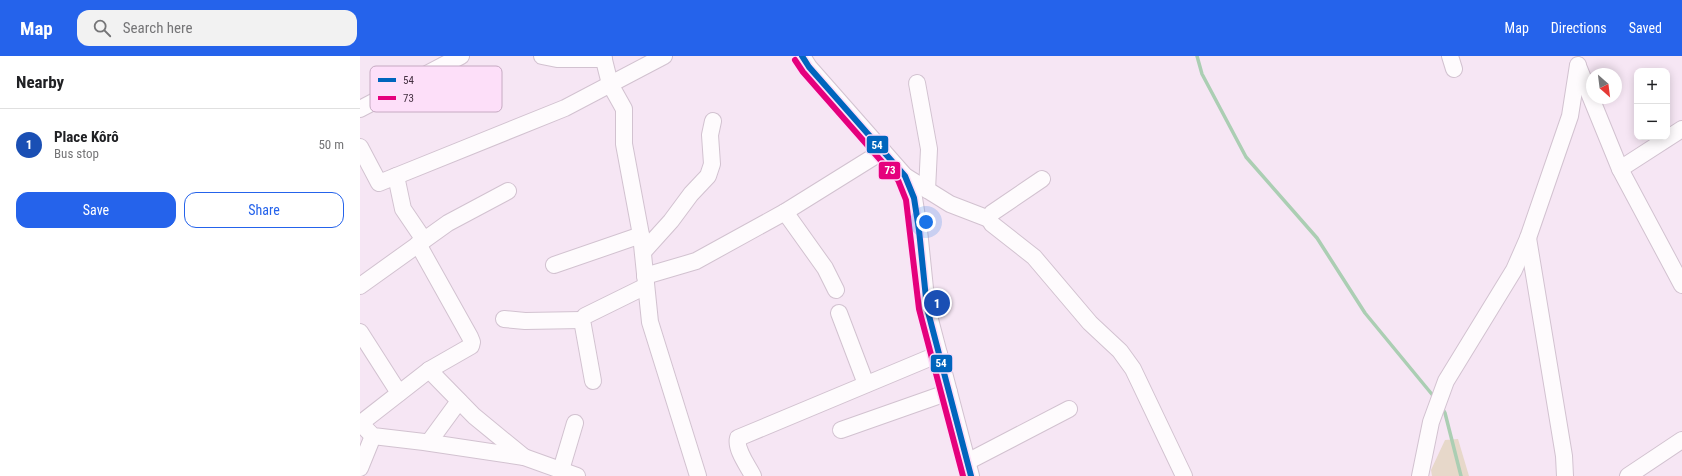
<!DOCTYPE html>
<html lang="en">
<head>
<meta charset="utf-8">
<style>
	body { margin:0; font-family:"Roboto Condensed",sans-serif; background:#f2f2f2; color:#202124 }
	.controls { position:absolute; right:12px; top:12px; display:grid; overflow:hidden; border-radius:8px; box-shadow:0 2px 10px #0003 }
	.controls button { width:36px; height:36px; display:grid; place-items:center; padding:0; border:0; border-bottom:1px solid #e0e0e0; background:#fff; color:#202124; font:20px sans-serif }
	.compass { position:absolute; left:1226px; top:12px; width:36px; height:36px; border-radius:50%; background:#fff; box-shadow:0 2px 10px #0003; rotate:152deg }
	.you { position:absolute; left:566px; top:166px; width:14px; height:14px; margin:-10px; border:3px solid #fff; border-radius:50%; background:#1a73e8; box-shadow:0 0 0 6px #1a73e833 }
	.badge { display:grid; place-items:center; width:26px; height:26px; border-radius:50%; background:#2563eb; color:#fff; font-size:13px; font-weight:700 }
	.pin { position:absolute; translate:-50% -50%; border:2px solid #fff; box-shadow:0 1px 4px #0006 }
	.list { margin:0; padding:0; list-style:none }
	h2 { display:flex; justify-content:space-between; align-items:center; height:52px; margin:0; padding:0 16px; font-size:17px }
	h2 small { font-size:13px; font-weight:400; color:#757577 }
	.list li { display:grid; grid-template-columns:26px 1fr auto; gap:12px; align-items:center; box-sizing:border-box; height:72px; padding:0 16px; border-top:1px solid #e0e0e0 }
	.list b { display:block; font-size:15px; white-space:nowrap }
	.list p { margin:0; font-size:13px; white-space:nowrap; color:#757577 }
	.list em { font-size:13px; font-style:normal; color:#757577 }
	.actions { display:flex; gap:8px; padding:12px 16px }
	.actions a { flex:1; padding:9px 0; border:1px solid #2563eb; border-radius:12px; text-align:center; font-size:14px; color:#2563eb }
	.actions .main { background:#2563eb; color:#fff }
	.icon { flex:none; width:22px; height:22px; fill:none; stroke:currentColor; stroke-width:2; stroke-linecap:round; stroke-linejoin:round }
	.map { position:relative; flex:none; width:1322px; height:420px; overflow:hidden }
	header { display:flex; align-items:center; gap:24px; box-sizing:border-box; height:56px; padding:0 20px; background:#2563eb; color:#fff }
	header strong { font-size:19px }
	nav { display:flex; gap:22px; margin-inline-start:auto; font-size:14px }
	.search { width:280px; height:36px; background:#f2f2f2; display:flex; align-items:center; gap:10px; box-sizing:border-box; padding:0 14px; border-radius:12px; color:#757577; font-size:15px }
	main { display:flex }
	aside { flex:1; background:#fff }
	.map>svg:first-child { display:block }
	.green { fill:#e7d8ca }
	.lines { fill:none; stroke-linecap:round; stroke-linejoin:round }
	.stream { stroke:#abceb3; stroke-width:3.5 }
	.minor-casing { stroke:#d2c2d0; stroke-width:18 }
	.minor { stroke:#fefbfd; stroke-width:16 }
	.bus-1-casing { stroke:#fddff9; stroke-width:9 }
	.bus-2-casing { stroke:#fddff9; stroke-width:9 }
	.bus-1 { stroke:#0065bd; stroke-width:6 }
	.bus-2 { stroke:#e5007d; stroke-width:6 }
	.key { fill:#fddff9; stroke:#c6aac2; stroke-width:1 }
	.key-label { font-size:11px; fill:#443041 }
	.line-badge { stroke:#fddff9; stroke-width:1.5 }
	.badge-label { font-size:11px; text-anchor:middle; font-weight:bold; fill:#fff }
</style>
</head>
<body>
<header>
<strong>Map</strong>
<div class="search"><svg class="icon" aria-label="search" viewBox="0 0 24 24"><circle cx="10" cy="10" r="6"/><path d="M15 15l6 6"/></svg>Search here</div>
<nav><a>Map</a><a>Directions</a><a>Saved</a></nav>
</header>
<main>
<aside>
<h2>Nearby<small></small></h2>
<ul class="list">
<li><span class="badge" style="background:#1a4fb4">1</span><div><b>Place Kôrô</b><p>Bus stop</p></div><em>50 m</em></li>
</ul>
<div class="actions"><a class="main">Save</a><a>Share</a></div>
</aside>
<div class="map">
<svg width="1322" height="420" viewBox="0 0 1322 420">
	<rect width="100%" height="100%" fill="#f6e6f4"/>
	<!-- green -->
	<path class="green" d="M 1098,383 L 1109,420 L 1072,420 L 1071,414 L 1085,384 Z"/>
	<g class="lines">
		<!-- stream -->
		<g class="stream">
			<path d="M 837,0 L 842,18 L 886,101 L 957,182 L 1005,257 L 1075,342"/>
			<path d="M 1082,352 L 1085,357 L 1101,420"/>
		</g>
		<defs>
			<g id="minor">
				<path d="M 182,0 L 197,3 L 244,3"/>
				<path d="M 243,0 L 250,28 L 264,53 L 264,88 L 281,179 L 290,266 L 338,420"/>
				<path d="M 442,0 L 449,11 L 545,120 L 590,148 L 629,163"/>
				<path d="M 1090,0 L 1094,13"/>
				<path d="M 1218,10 L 1260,113 L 1322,229"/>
				<path d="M 557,27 L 569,93 L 567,134"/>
				<path d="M 0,53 L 101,0"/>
				<path d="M 0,91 L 19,127 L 205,52 L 304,0"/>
				<path d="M 1260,113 L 1322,73"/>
				<path d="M 36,120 L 43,153 L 64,184"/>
				<path d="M 545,120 L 554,142 L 559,174 L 567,252 L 611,420"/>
				<path d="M 682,123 L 632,157 L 629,163 L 632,168 L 674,201 L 730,267 L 760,295 L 773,313 L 824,420"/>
				<path d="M 425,156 L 465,212 L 476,234"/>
				<path d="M 1168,182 L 1204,400 L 1205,420"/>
				<path d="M 283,196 L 311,165 L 331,138 L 348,120 L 352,108 L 350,79 L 353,65"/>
				<path d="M 194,209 L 281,179"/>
				<path d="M 285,220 L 336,205 L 425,156 L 523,95"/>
				<path d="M 0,230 L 88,167 L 148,135"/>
				<path d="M 479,257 L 506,328"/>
				<path d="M 144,263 L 165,265 L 222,264"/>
				<path d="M 0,276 L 39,337"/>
				<path d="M 69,314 L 114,360 L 164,401"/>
				<path d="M 233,325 L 222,264 L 225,260 L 286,230"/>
				<path d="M 0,367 L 13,380 L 64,386 L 164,401 L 217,420"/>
				<path d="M 1,367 L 69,314 L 111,290 L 112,286 L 110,281 L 58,188"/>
				<path d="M 481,374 L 589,336"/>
				<path d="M 69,386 L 99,345"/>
				<path d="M 607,406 L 709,353"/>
				<path d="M 0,412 L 13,380"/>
				<path d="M 201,414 L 215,367"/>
				<path d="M 393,420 C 388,410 375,393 378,382 L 579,298"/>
				<path d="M 1060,420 L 1071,366 L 1086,325 L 1154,214 L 1168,182 L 1210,60 L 1218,9"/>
				<path d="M 1268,420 L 1322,384"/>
			</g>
		</defs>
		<!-- minor casing -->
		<use href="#minor" class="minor-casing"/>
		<!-- minor -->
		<use href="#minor" class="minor"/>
		<defs>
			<path id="bus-1" d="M 442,0 L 449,11 L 545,120 L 554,142 L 559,174 L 567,252 L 611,420"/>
			<path id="bus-2" d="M 435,4 L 443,16 L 538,124 L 546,144 L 559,253 L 603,420"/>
		</defs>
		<!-- bus-1 casing -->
		<use href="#bus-1" class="bus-1-casing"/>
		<!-- bus-2 casing -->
		<use href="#bus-2" class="bus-2-casing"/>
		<!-- bus-1 -->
		<use href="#bus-1" class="bus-1"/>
		<!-- bus-2 -->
		<use href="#bus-2" class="bus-2"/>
	</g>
	<!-- legend -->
	<rect x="10" y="10" width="132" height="46" rx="6" class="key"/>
	<rect x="18" y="22" width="18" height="4" fill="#0065bd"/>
	<rect x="18" y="40" width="18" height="4" fill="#e5007d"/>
	<g class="key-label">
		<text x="43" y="28">54</text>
		<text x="43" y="46">73</text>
	</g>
	<g class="line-badge">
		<rect x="506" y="79" width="23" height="19" rx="4" fill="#0065bd"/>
		<rect x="518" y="105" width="23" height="19" rx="4" fill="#e5007d"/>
		<rect x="570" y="298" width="23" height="19" rx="4" fill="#0065bd"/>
	</g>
	<g class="badge-label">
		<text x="517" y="93">54</text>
		<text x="530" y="118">73</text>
		<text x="581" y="311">54</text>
	</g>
</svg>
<div class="controls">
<button>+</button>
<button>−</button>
</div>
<svg class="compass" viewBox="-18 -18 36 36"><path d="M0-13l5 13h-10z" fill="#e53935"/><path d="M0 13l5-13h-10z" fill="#757577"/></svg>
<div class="you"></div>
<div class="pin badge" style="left:577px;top:247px;background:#1a4fb4">1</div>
</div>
</main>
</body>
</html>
